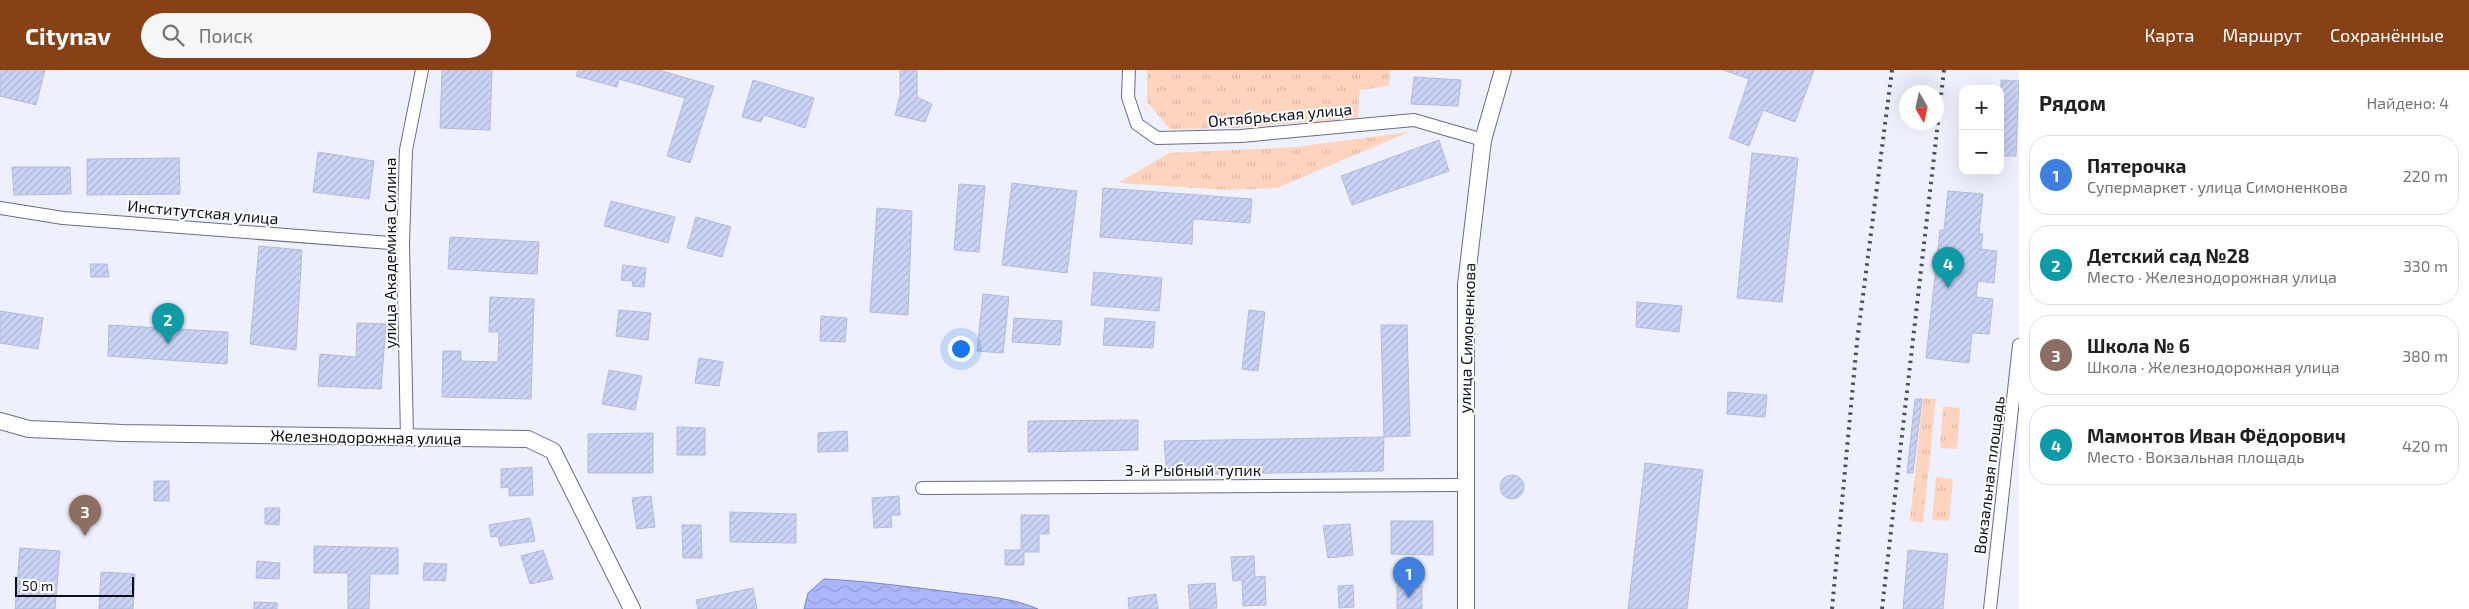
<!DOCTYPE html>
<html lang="ru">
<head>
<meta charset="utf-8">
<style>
	body { margin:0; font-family:"Exo 2",sans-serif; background:#f6f6f6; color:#202124 }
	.controls { position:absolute; right:15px; top:15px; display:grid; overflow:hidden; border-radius:10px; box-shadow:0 5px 20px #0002 }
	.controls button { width:45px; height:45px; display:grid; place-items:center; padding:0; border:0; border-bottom:1px solid #e0e0e0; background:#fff; color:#202124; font:25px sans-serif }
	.compass { position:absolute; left:1899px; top:15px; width:45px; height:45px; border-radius:50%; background:#fff; box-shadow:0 5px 20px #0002; rotate:171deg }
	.scale { position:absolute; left:15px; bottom:12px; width:119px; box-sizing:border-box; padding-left:5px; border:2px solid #0c0e18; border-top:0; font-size:14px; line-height:18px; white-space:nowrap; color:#0c0e18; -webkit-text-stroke:4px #fefffe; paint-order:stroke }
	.you { position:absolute; left:960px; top:278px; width:18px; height:18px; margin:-12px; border:4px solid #fff; border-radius:50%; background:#1a73e8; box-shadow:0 0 0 8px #1a73e833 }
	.badge { display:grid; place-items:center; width:32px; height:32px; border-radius:50%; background:#864117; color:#fff; font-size:16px; font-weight:700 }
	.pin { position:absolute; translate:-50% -41px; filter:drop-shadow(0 1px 2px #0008) }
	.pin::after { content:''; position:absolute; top:26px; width:18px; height:15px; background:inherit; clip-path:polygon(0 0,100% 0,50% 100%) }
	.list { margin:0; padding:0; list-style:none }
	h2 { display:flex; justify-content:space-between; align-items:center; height:65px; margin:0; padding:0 20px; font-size:21px }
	h2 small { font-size:16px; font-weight:400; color:#757577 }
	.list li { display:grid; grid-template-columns:32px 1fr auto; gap:15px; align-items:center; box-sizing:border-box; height:80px; margin:0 10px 10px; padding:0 10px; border:1px solid #e0e0e0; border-radius:20px }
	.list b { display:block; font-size:19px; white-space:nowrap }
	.list p { margin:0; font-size:16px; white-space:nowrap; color:#757577 }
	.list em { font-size:16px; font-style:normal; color:#757577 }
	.icon { flex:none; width:28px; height:28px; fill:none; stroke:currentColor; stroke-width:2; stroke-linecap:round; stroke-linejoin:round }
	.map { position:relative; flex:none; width:2019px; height:539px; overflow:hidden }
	header { display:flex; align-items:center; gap:30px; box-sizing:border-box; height:70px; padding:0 25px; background:#864117; color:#fff }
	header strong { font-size:24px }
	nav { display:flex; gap:28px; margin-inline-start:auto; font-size:18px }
	.search { width:350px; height:45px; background:#f6f6f6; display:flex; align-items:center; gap:12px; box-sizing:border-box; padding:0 18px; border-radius:28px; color:#757577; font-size:19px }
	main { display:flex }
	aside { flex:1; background:#fff }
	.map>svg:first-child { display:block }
	.grass { fill:url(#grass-tufts) }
	.water { fill:url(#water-waves); stroke:#7b84b8 }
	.building { fill:url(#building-hatch); stroke:#b4bad7 }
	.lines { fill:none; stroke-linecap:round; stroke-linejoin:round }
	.minor-casing { stroke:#686d87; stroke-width:14 }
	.tertiary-casing { stroke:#686d87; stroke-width:18 }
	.minor { stroke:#fff; stroke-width:12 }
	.tertiary { stroke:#fff; stroke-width:16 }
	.rail { stroke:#4c4e59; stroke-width:4; stroke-dasharray:2.5 5; stroke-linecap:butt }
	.labels { text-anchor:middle; stroke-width:4; stroke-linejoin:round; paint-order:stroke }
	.street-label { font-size:16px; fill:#0c0e18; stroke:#fefffe }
</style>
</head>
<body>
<header>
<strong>Citynav</strong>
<div class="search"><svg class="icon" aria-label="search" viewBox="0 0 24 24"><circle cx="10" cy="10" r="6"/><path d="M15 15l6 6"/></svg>Поиск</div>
<nav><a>Карта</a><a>Маршрут</a><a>Сохранённые</a></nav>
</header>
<main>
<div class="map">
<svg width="2019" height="539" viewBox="0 0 2019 539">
	<defs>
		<pattern id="grass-tufts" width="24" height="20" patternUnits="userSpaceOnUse" patternTransform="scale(1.25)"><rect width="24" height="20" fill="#ffd4be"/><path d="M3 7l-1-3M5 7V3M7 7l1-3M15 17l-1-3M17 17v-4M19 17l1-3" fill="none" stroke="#d9b5a3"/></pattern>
		<pattern id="water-waves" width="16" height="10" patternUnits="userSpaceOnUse" patternTransform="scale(1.25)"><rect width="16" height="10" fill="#aab7fc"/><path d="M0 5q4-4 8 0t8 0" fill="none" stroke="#919cd7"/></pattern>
		<pattern id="building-hatch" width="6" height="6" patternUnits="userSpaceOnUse" patternTransform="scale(1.25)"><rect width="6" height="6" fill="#cbd3f6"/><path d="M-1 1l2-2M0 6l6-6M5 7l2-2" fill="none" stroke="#adb4d2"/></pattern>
	</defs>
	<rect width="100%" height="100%" fill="#eef1fd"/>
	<!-- grass -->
	<g class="grass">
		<path d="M 1147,0 L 1390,0 L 1389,16 L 1360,20 L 1358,48 L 1236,58 L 1170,59 L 1147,32 Z"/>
		<path d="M 1409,62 L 1277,118 L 1228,120 L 1118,113 L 1169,83 L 1296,77 Z"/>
		<path d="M 1923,328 L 1936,329 L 1923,453 L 1910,451 Z"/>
		<path d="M 1943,336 L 1960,338 L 1957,379 L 1940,378 Z"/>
		<path d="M 1936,407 L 1953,409 L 1949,451 L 1932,450 Z"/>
	</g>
	<!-- water -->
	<path class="water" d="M 824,509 C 867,511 909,517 951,522 C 980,526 1011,527 1038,539 L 804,539 L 808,523 Z"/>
	<!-- building -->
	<g class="building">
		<path d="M 0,0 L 45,0 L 36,35 L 0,26 Z"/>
		<path d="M 442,0 L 492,0 L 490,60 L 440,58 Z"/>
		<path d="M 578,0 L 659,0 L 714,16 L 690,93 L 667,86 L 685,28 L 619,9 L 617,17 L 576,6 Z"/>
		<path d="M 900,0 L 917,0 L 917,27 L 932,34 L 925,52 L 895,45 L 900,26 Z"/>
		<path d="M 1723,0 L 1814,0 L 1795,52 L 1763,40 L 1749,76 L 1729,68 L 1749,9 Z"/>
		<path d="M 1414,7 L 1461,10 L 1458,36 L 1411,34 Z"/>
		<path d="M 753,10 L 814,28 L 805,58 L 764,45 L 761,52 L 742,47 Z"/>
		<path d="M 2001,10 L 2019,11 L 2016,86 L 2000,86 Z"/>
		<path d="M 1439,70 L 1449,101 L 1352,135 L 1341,106 Z"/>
		<path d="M 318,82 L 374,91 L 369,129 L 313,122 Z"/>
		<path d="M 1752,83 L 1798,88 L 1782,232 L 1737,228 Z"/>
		<path d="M 179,88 L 180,124 L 87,125 L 87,89 Z"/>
		<path d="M 12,97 L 70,97 L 71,124 L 14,125 Z"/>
		<path d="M 1012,113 L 1077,121 L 1067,203 L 1002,195 Z"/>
		<path d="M 959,114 L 985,116 L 979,182 L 954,180 Z"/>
		<path d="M 1103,118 L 1252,129 L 1250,153 L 1193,149 L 1192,174 L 1100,167 Z"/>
		<path d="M 1948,121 L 1983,124 L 1979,164 L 1983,164 L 1981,179 L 1997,181 L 1994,213 L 1978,211 L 1976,227 L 1993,229 L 1989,264 L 1972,263 L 1969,293 L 1926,288 L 1940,160 L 1944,160 Z"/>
		<path d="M 611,131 L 675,147 L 668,173 L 604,156 Z"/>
		<path d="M 877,138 L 912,141 L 908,245 L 870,242 Z"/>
		<path d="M 696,147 L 731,157 L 722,187 L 687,178 Z"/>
		<path d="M 450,167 L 539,172 L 537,204 L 448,199 Z"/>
		<path d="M 259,176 L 302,180 L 296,280 L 250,274 Z"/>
		<path d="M 90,194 L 107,194 L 109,207 L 91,207 Z"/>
		<path d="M 623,195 L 646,198 L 644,217 L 632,216 L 633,211 L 621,210 Z"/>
		<path d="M 1094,202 L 1162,208 L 1159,241 L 1091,235 Z"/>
		<path d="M 983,224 L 1009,227 L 1003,283 L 977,281 Z"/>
		<path d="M 490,227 L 534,229 L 531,329 L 442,327 L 443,281 L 461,281 L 461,291 L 498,292 L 499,262 L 489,262 Z"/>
		<path d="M 1637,232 L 1682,236 L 1679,262 L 1636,257 Z"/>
		<path d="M 619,240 L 651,243 L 648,270 L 616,266 Z"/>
		<path d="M 1249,240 L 1265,242 L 1258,301 L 1242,299 Z"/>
		<path d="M 0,241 L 43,248 L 38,279 L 0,273 Z"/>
		<path d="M 821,246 L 847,248 L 845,272 L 820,271 Z"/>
		<path d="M 1014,248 L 1062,251 L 1060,275 L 1012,272 Z"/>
		<path d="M 1105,248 L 1155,252 L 1153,278 L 1103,275 Z"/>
		<path d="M 357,253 L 386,254 L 381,319 L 318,316 L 320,284 L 356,287 Z"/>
		<path d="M 109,255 L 228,262 L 227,294 L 108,286 Z"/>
		<path d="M 1381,255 L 1407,255 L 1410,366 L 1384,367 Z"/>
		<path d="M 699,288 L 723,292 L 719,316 L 695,313 Z"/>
		<path d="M 609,300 L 642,306 L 635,340 L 602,334 Z"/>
		<path d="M 1728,322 L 1767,325 L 1765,347 L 1727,344 Z"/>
		<path d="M 1915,329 L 1922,329 L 1913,403 L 1907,403 Z"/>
		<path d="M 1138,350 L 1138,380 L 1028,382 L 1028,351 Z"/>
		<path d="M 677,357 L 705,358 L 705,385 L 677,385 Z"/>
		<path d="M 847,361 L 848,381 L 818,382 L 818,363 Z"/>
		<path d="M 653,363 L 653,403 L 588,403 L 588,364 Z"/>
		<path d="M 1384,367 L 1383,401 L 1167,405 L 1164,371 Z"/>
		<path d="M 1645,393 L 1703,400 L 1687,539 L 1628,539 Z"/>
		<path d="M 532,397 L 533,425 L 509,426 L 509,417 L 501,418 L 501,399 Z"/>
		<circle cx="1512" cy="417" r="12"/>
		<rect x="154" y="411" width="15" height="20"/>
		<path d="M 651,426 L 655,457 L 637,459 L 632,428 Z"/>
		<path d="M 899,426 L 900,445 L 891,445 L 892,457 L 874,458 L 872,428 Z"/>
		<path d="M 265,438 L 280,438 L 279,455 L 265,454 Z"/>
		<path d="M 730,442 L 796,444 L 796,473 L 730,472 Z"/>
		<path d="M 1021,445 L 1049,445 L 1049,464 L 1039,464 L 1039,482 L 1024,482 L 1024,495 L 1005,495 L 1005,480 L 1021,480 Z"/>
		<path d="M 530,448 L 535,471 L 500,476 L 498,466 L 491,467 L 489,455 Z"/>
		<path d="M 1391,451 L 1433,451 L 1433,485 L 1391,484 Z"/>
		<path d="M 1350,454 L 1353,485 L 1328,488 L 1323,456 Z"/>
		<path d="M 682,455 L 701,455 L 702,488 L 683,488 Z"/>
		<path d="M 314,476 L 398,478 L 398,504 L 370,504 L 369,539 L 348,539 L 348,503 L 314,503 Z"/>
		<path d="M 20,478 L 60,481 L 55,539 L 15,539 Z"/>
		<path d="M 543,480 L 553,509 L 530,514 L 521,486 Z"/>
		<path d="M 1908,480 L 1948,484 L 1943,539 L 1903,539 Z"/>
		<path d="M 1254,486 L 1255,507 L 1265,506 L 1266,535 L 1243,536 L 1242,510 L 1233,511 L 1231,487 Z"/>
		<path d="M 257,491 L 280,493 L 279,509 L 256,508 Z"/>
		<path d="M 424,493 L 447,494 L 445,511 L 423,510 Z"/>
		<path d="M 101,502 L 135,504 L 133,539 L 99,539 Z"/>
		<path d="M 1215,513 L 1217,538 L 1190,539 L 1188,515 Z"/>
		<path d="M 1353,515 L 1354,537 L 1339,538 L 1338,516 Z"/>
		<rect x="1397" y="516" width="25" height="23"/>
		<path d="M 753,518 L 757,539 L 698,539 L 696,530 Z"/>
		<path d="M 1156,524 L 1158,539 L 1129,539 L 1128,528 Z"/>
		<path d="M 254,532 L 277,533 L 277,539 L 254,539 Z"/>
	</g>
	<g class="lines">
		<defs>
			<g id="minor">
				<path d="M 1129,0 L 1128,27 L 1137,54 L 1157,68 L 1241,66 L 1414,50 L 1483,70"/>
				<path d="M 0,138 L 63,148 L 403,174"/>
				<path d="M 407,368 L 403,174 L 406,80 L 422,0"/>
				<path d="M 922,418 L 1464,415"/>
				<path d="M 1990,539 L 2019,275"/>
			</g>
			<g id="tertiary">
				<path d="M 0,351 L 29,359 L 123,363 L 528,369 L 553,381 L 632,539"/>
				<path d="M 1466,539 L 1466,215 L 1483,70 L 1503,0"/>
			</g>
		</defs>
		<!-- minor casing -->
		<use href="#minor" class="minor-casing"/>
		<!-- tertiary casing -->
		<use href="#tertiary" class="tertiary-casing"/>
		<!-- minor -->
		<use href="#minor" class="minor"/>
		<!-- tertiary -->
		<use href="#tertiary" class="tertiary"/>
		<!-- rail -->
		<g class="rail">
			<path d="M 1832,539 L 1857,272 L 1892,0"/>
			<path d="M 1882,539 L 1944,0"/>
		</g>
	</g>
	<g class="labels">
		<!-- street labels -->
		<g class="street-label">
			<text transform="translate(1280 45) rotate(-5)" y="6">Октябрьская улица</text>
			<text transform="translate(203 142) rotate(5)" y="6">Институтская улица</text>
			<text transform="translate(390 183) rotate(-90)" y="6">улица Академика Силина</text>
			<text transform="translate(1467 268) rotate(-88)" y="6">улица Симоненкова</text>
			<text transform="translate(366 367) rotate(1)" y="6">Железнодорожная улица</text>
			<text x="1193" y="406">3-й Рыбный тупик</text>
			<text transform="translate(1989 405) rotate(-83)" y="6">Вокзальная площадь</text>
		</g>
	</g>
</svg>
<div class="controls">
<button>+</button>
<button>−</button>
</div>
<svg class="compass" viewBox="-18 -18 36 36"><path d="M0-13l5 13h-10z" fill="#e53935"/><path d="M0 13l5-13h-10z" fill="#757577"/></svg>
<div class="scale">50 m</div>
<div class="you"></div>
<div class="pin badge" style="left:1409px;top:528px;background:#3f7fe0">1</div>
<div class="pin badge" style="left:168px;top:274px;background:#0f9aa8">2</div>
<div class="pin badge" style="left:85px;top:466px;background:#8d6e63">3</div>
<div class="pin badge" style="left:1948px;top:218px;background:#0f9aa8">4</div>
</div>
<aside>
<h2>Рядом<small>Найдено: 4</small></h2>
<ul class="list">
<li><span class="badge" style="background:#3f7fe0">1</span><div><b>Пятерочка</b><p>Супермаркет · улица Симоненкова</p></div><em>220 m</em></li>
<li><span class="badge" style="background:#0f9aa8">2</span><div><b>Детский сад №28</b><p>Место · Железнодорожная улица</p></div><em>330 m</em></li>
<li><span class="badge" style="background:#8d6e63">3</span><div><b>Школа № 6</b><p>Школа · Железнодорожная улица</p></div><em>380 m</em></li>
<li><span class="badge" style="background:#0f9aa8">4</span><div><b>Мамонтов Иван Фёдорович</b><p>Место · Вокзальная площадь</p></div><em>420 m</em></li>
</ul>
</aside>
</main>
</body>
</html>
